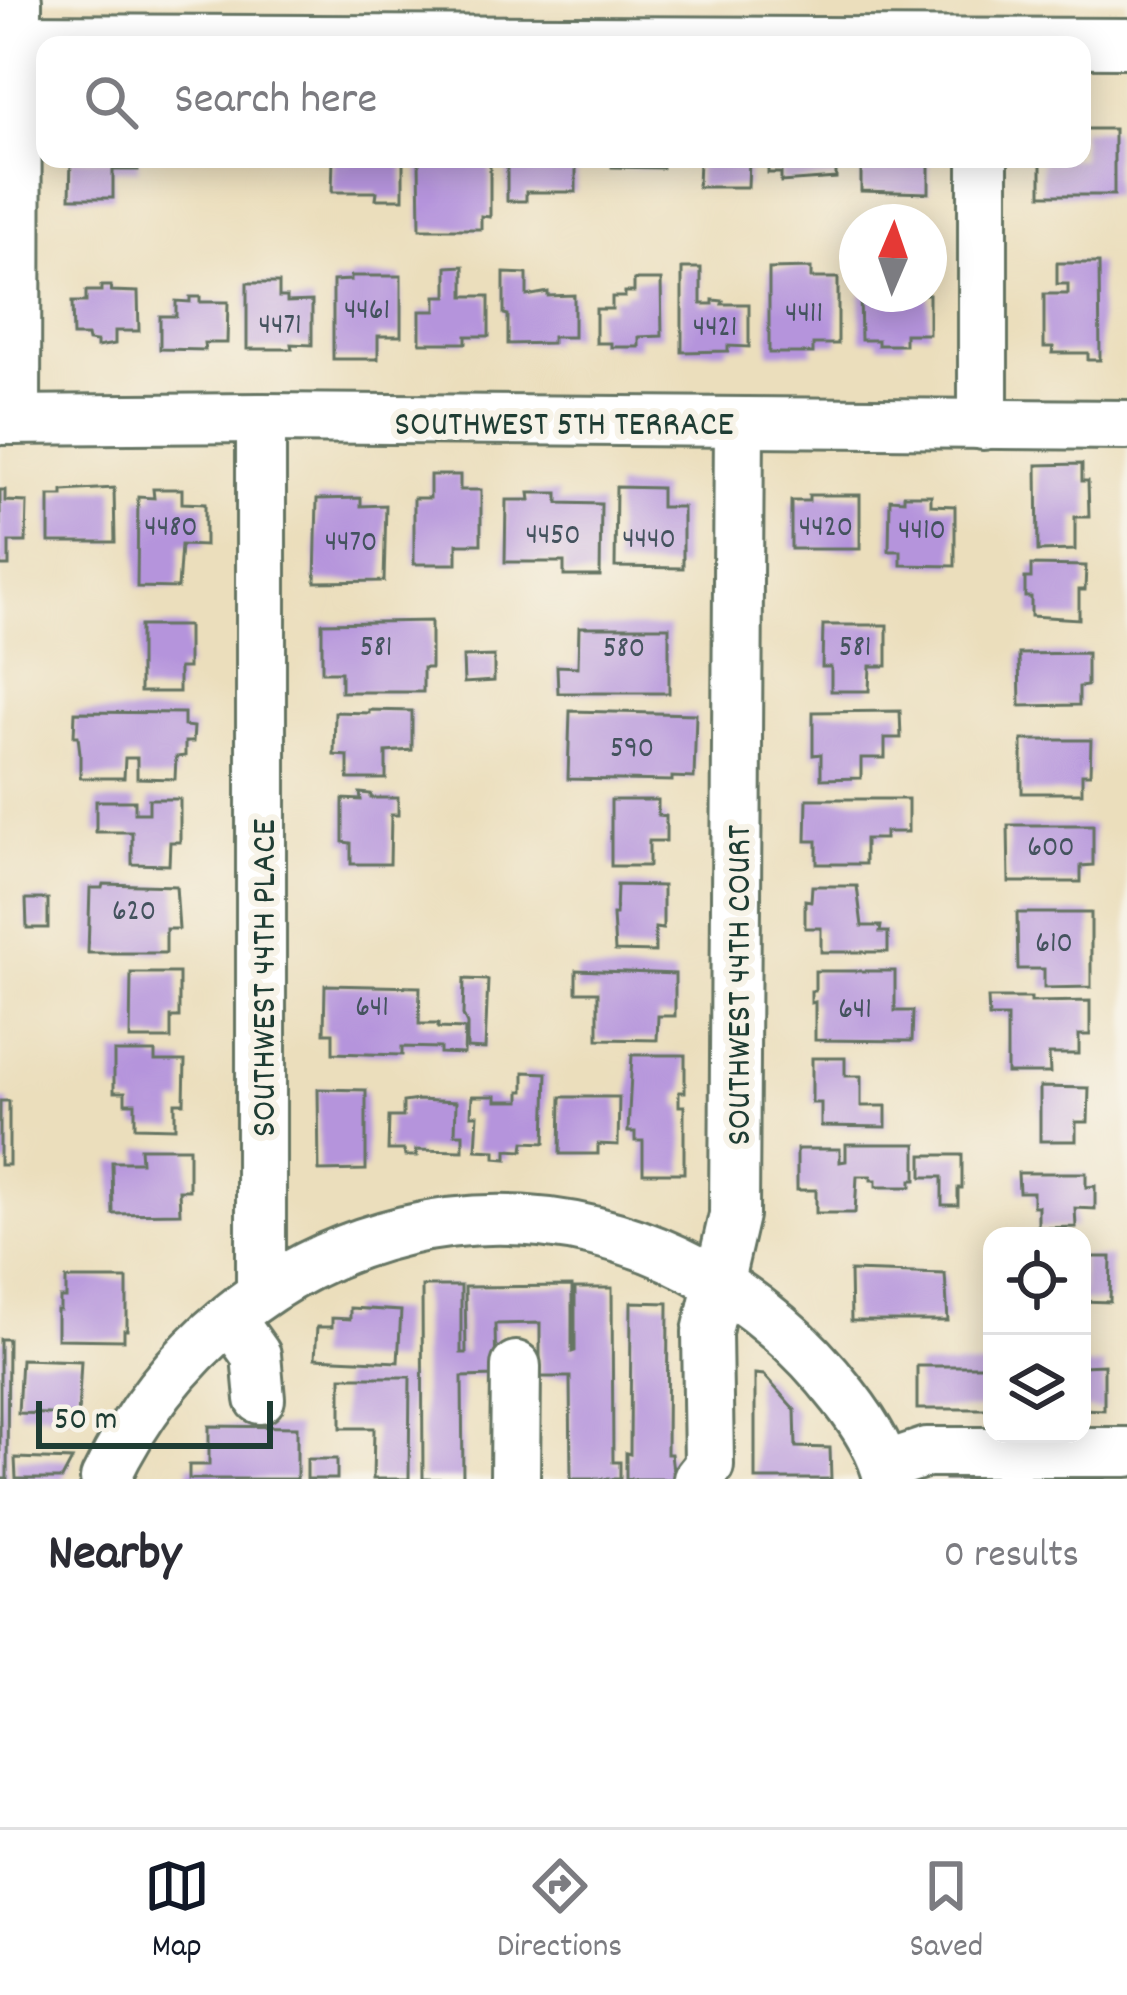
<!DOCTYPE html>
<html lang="en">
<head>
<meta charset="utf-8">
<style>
	body { margin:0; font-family:Dekko,sans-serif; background:#f7f7f7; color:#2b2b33 }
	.controls { position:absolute; right:36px; bottom:36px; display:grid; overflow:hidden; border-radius:24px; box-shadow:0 6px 30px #0003 }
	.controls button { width:108px; height:108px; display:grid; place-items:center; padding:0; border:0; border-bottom:3px solid #e1e1e2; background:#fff; color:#2b2b33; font:60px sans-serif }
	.compass { position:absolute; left:839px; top:204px; width:108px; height:108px; border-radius:50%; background:#fff; box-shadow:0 6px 30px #0003; rotate:2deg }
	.scale { position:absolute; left:36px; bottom:30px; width:237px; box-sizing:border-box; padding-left:12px; border:6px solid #1f3d34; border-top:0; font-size:33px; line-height:42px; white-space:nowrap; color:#1f3d34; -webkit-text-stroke:9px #f7f3e8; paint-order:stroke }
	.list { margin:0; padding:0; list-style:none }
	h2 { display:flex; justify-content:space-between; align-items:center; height:156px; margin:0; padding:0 48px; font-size:51px }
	h2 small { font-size:39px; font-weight:400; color:#7c7c81 }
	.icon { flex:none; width:66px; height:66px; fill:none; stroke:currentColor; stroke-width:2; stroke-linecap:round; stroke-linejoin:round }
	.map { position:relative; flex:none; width:1127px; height:1479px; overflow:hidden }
	.search { position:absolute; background:#fff; box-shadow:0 6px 30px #0003; left:36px; right:36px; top:36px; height:132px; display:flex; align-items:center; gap:30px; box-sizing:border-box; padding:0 42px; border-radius:24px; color:#7c7c81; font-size:45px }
	.sheet { height:348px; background:#fff }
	nav { display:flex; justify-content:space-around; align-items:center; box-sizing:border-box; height:168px; border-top:3px solid #e1e1e2; background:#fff; font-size:33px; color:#7c7c81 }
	nav a { display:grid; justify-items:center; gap:6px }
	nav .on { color:#111827 }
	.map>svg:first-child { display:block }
	.building { fill:#b594dc }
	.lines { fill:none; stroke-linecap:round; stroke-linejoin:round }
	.minor-casing { stroke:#667564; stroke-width:54 }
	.minor { stroke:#fff; stroke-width:48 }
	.labels { text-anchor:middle; stroke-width:12; stroke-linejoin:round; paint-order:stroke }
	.number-label { font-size:30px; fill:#44535e }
	.street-label { font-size:36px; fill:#1f3d34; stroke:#f7f3e8 }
</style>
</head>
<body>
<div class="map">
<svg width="1127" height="1479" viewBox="0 0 1127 1479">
	<rect width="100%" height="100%" fill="#f7f3e8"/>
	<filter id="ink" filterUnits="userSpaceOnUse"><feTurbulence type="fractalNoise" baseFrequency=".00833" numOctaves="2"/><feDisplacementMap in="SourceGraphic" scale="24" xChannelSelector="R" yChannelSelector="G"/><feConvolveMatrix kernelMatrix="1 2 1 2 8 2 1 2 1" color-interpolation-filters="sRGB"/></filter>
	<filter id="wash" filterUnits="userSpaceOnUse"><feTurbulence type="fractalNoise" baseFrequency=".004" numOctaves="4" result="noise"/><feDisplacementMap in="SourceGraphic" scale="48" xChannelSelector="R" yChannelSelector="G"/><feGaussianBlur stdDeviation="2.7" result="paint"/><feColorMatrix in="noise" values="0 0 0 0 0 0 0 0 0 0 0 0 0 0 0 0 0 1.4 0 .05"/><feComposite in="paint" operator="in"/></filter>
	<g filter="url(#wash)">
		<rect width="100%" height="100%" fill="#ebdebc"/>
		<g id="blocks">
			<!-- building -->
			<g class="building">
				<path d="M 1082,129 L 1114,129 L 1114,195 L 1041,195 L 1041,159 L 1082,159 Z"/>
				<path d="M 71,159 L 138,159 L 138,170 L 113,170 L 113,198 L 70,198 Z"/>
				<path d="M 333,159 L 403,159 L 403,199 L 376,199 L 377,192 L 332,192 Z"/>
				<path d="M 419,159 L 490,159 L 490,217 L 481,216 L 481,229 L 420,229 Z"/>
				<path d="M 507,159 L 576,159 L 576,192 L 526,192 L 526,201 L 507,201 Z"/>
				<path d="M 611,159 L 662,159 L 662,168 L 612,167 Z"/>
				<path d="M 699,159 L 749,159 L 748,187 L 698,187 Z"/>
				<path d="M 768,159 L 836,159 L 836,178 L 781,182 L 781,173 L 768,173 Z"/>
				<path d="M 861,159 L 929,159 L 929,193 L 861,191 Z"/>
				<path d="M 1057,263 L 1099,263 L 1100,360 L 1088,360 L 1088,353 L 1052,353 L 1053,347 L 1044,347 L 1044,294 L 1068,294 L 1068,284 L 1057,284 Z"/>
				<path d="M 464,266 L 464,296 L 489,296 L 489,336 L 466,336 L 466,343 L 420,343 L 420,311 L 436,311 L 436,296 L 447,296 L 447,267 Z"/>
				<path d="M 682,268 L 701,268 L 701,304 L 713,304 L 713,300 L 723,301 L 722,304 L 749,304 L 749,347 L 728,346 L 728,351 L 682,352 Z"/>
				<path d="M 811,268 L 811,278 L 838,278 L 838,344 L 813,344 L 813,353 L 769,353 L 769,269 Z"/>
				<path d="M 504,273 L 527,274 L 527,296 L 548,292 L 548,296 L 574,295 L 574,337 L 552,337 L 552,343 L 508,344 L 508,315 L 504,314 Z"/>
				<path d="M 351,276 L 401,276 L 401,336 L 378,336 L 378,359 L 333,359 L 333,281 L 351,280 Z"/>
				<path d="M 634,280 L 661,280 L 662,336 L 639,337 L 639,347 L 611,347 L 611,343 L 596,343 L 596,309 L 612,309 L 612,297 L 625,297 L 625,292 L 634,292 Z"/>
				<path d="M 247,283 L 279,283 L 279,297 L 287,297 L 287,302 L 312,301 L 312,345 L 291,344 L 292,349 L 247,349 Z"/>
				<path d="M 101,286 L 111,286 L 111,291 L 138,292 L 139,331 L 115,331 L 115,344 L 97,347 L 97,342 L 88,341 L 87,336 L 73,336 L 72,302 L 86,302 L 86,291 L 101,291 Z"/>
				<path d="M 860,294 L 929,294 L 929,334 L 905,334 L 905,345 L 878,345 L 878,340 L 861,340 Z"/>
				<path d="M 190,297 L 200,297 L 200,302 L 228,302 L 227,343 L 204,343 L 205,350 L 160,349 L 160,316 L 176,316 L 176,301 L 190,302 Z"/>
				<path d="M 1082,464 L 1082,481 L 1088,481 L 1089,517 L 1075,517 L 1075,550 L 1038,551 L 1037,465 Z"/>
				<path d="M 430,475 L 460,475 L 460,490 L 481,490 L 481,544 L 457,544 L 457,564 L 414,564 L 414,498 L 430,498 Z"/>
				<path d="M 616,487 L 661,488 L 661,507 L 683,507 L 683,568 L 615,567 Z"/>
				<path d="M 114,488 L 115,542 L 49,542 L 49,496 L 63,496 L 63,491 Z"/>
				<path d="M 153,489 L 182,489 L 182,503 L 205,504 L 205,546 L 181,545 L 178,588 L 137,587 L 138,497 L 154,498 Z"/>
				<path d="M 0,490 L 5,490 L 5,501 L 27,502 L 26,542 L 9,542 L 9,566 L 0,566 Z"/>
				<path d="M 529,493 L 558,493 L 558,503 L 601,504 L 600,576 L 564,576 L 564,562 L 505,562 L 506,500 L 530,500 Z"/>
				<path d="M 809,495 L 860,495 L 860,549 L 791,549 L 791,501 L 809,501 Z"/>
				<path d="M 904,495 L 931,495 L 931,505 L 955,506 L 955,566 L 901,565 L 901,551 L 889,551 L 890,499 L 904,500 Z"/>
				<path d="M 361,498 L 361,506 L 386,505 L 384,581 L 315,582 L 317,499 Z"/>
				<path d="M 1031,565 L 1086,566 L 1085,590 L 1079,590 L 1079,619 L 1031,616 L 1031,597 L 1025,597 L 1025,578 L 1031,578 Z"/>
				<path d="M 431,621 L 431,668 L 423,668 L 423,692 L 341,692 L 341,672 L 322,672 L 322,623 Z"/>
				<path d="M 823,625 L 887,625 L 887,666 L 870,666 L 869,691 L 831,691 L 831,667 L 822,667 Z"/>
				<path d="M 140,626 L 188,626 L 188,668 L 179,668 L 179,692 L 140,692 Z"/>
				<path d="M 579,627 L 669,627 L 669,693 L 558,693 L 557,666 L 578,667 Z"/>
				<path d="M 1087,653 L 1087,686 L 1079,687 L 1079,705 L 1020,706 L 1019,654 Z"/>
				<path d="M 494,656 L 494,681 L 464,683 L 463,657 Z"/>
				<path d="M 369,710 L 412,711 L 412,750 L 386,752 L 386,779 L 348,779 L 348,756 L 334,755 L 335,712 L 369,713 Z"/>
				<path d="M 570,711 L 696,714 L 694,778 L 672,777 L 672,781 L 568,779 Z"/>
				<path d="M 900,711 L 901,738 L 885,738 L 885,758 L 861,758 L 861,778 L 821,779 L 821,754 L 813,755 L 813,712 Z"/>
				<path d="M 75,712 L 184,713 L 184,726 L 194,727 L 193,742 L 185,742 L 185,756 L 176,757 L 175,779 L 137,778 L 137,758 L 125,758 L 124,778 L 80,778 L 80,753 L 78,736 L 74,736 Z"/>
				<path d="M 1022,740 L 1091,740 L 1090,774 L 1082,774 L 1082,793 L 1022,793 Z"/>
				<path d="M 360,793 L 371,794 L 371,798 L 398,798 L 398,815 L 391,815 L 390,864 L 351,864 L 351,843 L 343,842 L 343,799 L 361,800 Z"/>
				<path d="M 149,799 L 180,799 L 180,842 L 170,842 L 169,865 L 132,864 L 132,832 L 96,832 L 96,801 L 135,801 L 135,813 L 149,813 Z"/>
				<path d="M 807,799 L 908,799 L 908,832 L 885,832 L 885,839 L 865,839 L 865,864 L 817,864 L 817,841 L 806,841 Z"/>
				<path d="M 611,800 L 658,800 L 658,815 L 666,816 L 666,841 L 649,841 L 649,866 L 611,866 Z"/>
				<path d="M 1008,825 L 1093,825 L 1093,865 L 1081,866 L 1081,882 L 1009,882 Z"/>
				<path d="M 103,884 L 176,886 L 179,929 L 166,929 L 166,953 L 88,953 L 90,888 L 102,888 Z"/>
				<path d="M 617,885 L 663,886 L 663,929 L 655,928 L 655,952 L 615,951 L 613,915 L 616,915 Z"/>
				<path d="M 812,886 L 857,886 L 862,926 L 881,926 L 880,932 L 888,932 L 888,952 L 821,952 L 821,928 L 805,928 L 805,900 L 811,901 Z"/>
				<path d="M 26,899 L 48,899 L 48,928 L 27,928 Z"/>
				<path d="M 1017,913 L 1091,913 L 1091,987 L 1044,988 L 1044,969 L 1018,969 Z"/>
				<path d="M 576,970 L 675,974 L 675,1016 L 658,1016 L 657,1040 L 598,1039 L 598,992 L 576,992 Z"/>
				<path d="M 815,971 L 895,971 L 895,1011 L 913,1011 L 912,1041 L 815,1040 L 815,1002 L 811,1003 L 811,991 L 815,991 Z"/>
				<path d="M 131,973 L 179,973 L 179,1017 L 171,1017 L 171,1039 L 130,1039 Z"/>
				<path d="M 464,979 L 488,980 L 485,1049 L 467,1048 L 467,1024 L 463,1015 Z"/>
				<path d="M 325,985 L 420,987 L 419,1024 L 438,1024 L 438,1028 L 465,1029 L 464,1054 L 440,1053 L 440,1048 L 402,1047 L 402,1055 L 333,1053 L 333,1033 L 324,1033 Z"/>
				<path d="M 988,998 L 1031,998 L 1031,1002 L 1090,1001 L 1090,1035 L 1079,1035 L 1079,1054 L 1049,1054 L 1050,1073 L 1007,1073 L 1007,1017 L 989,1017 Z"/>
				<path d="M 114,1052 L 155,1052 L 155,1061 L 185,1061 L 184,1103 L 175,1103 L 175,1128 L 135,1127 L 135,1103 L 125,1103 L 125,1092 L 114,1092 Z"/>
				<path d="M 632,1055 L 685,1055 L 685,1092 L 679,1092 L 679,1106 L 684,1106 L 684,1173 L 643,1173 L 643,1141 L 635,1141 L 635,1132 L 628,1132 Z"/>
				<path d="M 812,1058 L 845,1058 L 845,1076 L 861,1076 L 861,1106 L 886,1106 L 886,1127 L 821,1126 L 821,1103 L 812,1103 Z"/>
				<path d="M 524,1072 L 547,1073 L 545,1143 L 524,1142 L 523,1151 L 507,1150 L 507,1159 L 495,1158 L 495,1151 L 476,1150 L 478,1115 L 471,1115 L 472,1096 L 496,1096 L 496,1101 L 520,1101 L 520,1091 L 524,1091 Z"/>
				<path d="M 1040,1087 L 1089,1088 L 1088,1122 L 1076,1122 L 1076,1141 L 1040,1141 Z"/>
				<path d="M 318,1089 L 366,1090 L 366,1170 L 319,1171 Z"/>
				<path d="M 561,1097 L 619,1097 L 618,1145 L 598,1144 L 598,1154 L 560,1154 Z"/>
				<path d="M 418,1100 L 456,1102 L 455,1134 L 463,1134 L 463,1151 L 416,1150 L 417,1156 L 405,1156 L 404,1150 L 388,1150 L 389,1117 L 403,1117 L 403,1102 Z"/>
				<rect x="0" y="1101" width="9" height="64"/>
				<path d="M 846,1144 L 916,1144 L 916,1180 L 911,1180 L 911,1187 L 876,1187 L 876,1180 L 871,1180 L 871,1176 L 857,1176 L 855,1213 L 816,1213 L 816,1190 L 797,1190 L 797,1149 L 840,1149 L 840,1162 L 846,1161 Z"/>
				<path d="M 140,1148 L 189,1148 L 189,1190 L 179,1190 L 180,1213 L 113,1214 L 112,1162 L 141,1162 Z"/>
				<path d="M 922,1155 L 962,1155 L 962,1188 L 958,1188 L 958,1205 L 942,1205 L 942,1177 L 922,1177 Z"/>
				<path d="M 1018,1173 L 1086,1173 L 1086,1187 L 1095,1186 L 1095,1209 L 1075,1208 L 1076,1227 L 1038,1228 L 1038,1206 L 1033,1206 L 1033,1192 L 1019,1192 Z"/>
				<path d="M 1082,1257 L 1111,1257 L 1110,1302 L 1082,1301 Z"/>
				<path d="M 850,1271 L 945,1274 L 948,1321 L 851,1321 Z"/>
				<path d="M 66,1279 L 127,1279 L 127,1330 L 124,1330 L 124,1340 L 57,1339 L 57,1310 L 60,1310 L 60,1298 L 66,1298 Z"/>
				<path d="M 422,1286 L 461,1286 L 461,1353 L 466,1353 L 465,1287 L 572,1286 L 572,1352 L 575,1351 L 575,1288 L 612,1288 L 613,1462 L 620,1462 L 620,1479 L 571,1479 L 570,1377 L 540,1377 L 540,1323 L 495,1324 L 496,1376 L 462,1377 L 463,1479 L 423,1479 Z"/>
				<path d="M 631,1302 L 668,1303 L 667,1454 L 671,1454 L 673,1471 L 690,1472 L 685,1479 L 626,1479 L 626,1453 L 630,1454 Z"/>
				<path d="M 350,1308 L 401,1311 L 398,1362 L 315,1358 L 317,1327 L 332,1327 L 332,1318 L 350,1319 Z"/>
				<path d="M 0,1339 L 8,1339 L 7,1479 L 0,1479 Z"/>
				<path d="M 21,1359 L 81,1361 L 78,1415 L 18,1413 Z"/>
				<path d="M 1104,1365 L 1104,1410 L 1082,1409 L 1082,1366 Z"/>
				<rect x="917" y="1366" width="75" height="43"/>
				<path d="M 755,1374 L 764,1375 L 795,1410 L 796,1447 L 830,1448 L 831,1479 L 755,1479 Z"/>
				<path d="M 341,1377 L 410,1377 L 409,1479 L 373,1479 L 374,1428 L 341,1428 Z"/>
				<path d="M 209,1426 L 297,1427 L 297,1479 L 189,1479 L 189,1465 L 209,1465 Z"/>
				<path d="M 15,1458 L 72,1460 L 62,1479 L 16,1479 Z"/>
				<rect x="307" y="1459" width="30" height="20"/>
				<rect x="945" y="1466" width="159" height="13"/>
			</g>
		</g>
	</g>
	<g filter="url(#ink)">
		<use href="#blocks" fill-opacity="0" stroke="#667564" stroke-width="3"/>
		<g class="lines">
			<defs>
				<g id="minor">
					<path d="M 0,39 L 1127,43"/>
					<path d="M 983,159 L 983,425"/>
					<path d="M 0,420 L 261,418 L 1127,425"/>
					<path d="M 16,420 L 17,0"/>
					<path d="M 261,1293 L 261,418"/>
					<path d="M 230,1318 L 256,1355 L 260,1399"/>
					<path d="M 885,1466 L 927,1452 L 1127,1452"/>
					<path d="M 105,1479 C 230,1215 552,1133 777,1326 C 815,1358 879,1430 888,1479"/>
					<path d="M 515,1479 L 516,1366"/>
					<path d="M 698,1479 L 709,1465 L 707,1332 L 734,1215 L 739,423"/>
				</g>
			</defs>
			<!-- minor casing -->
			<use href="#minor" class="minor-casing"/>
			<!-- minor -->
			<use href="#minor" class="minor"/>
		</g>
	</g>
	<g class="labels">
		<!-- number labels -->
		<g class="number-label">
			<text x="367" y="318">4461</text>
			<text x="804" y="321">4411</text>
			<text x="280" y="333">4471</text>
			<text x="715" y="335">4421</text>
			<text x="171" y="535">4480</text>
			<text x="826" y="535">4420</text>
			<text x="922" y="538">4410</text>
			<text x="553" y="543">4450</text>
			<text x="649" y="547">4440</text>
			<text x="351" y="550">4470</text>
			<text x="376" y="655">581</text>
			<text x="855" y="655">581</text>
			<text x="624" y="656">580</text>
			<text x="632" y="756">590</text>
			<text x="1051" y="855">600</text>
			<text x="134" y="919">620</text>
			<text x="1054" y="951">610</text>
			<text x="372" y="1015">641</text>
			<text x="855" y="1017">641</text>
		</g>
		<!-- street labels -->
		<g class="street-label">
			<text x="564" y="434">SOUTHWEST 5TH TERRACE</text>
			<text transform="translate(261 978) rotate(-90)" y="13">SOUTHWEST 44TH PLACE</text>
			<text transform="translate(736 985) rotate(-90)" y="13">SOUTHWEST 44TH COURT</text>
		</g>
	</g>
</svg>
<div class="controls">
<button><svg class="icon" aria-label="locate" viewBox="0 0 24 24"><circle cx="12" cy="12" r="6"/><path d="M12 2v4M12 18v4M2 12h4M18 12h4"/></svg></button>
<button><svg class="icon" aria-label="layers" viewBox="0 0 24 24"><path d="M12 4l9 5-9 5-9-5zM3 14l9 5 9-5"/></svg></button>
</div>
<svg class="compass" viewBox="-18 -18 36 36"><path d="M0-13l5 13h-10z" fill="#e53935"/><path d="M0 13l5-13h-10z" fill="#7c7c81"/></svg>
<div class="scale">50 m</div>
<div class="search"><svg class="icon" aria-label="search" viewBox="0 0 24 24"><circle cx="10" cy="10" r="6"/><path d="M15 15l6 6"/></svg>Search here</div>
</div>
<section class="sheet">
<h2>Nearby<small>0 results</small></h2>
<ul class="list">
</ul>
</section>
<nav>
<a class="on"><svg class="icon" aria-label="map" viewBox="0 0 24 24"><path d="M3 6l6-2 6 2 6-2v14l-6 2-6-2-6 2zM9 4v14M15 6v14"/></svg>Map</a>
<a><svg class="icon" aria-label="directions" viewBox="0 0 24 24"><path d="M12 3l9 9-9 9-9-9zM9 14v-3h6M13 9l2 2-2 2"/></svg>Directions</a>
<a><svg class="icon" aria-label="saved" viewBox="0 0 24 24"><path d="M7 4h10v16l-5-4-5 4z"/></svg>Saved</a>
</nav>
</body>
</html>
